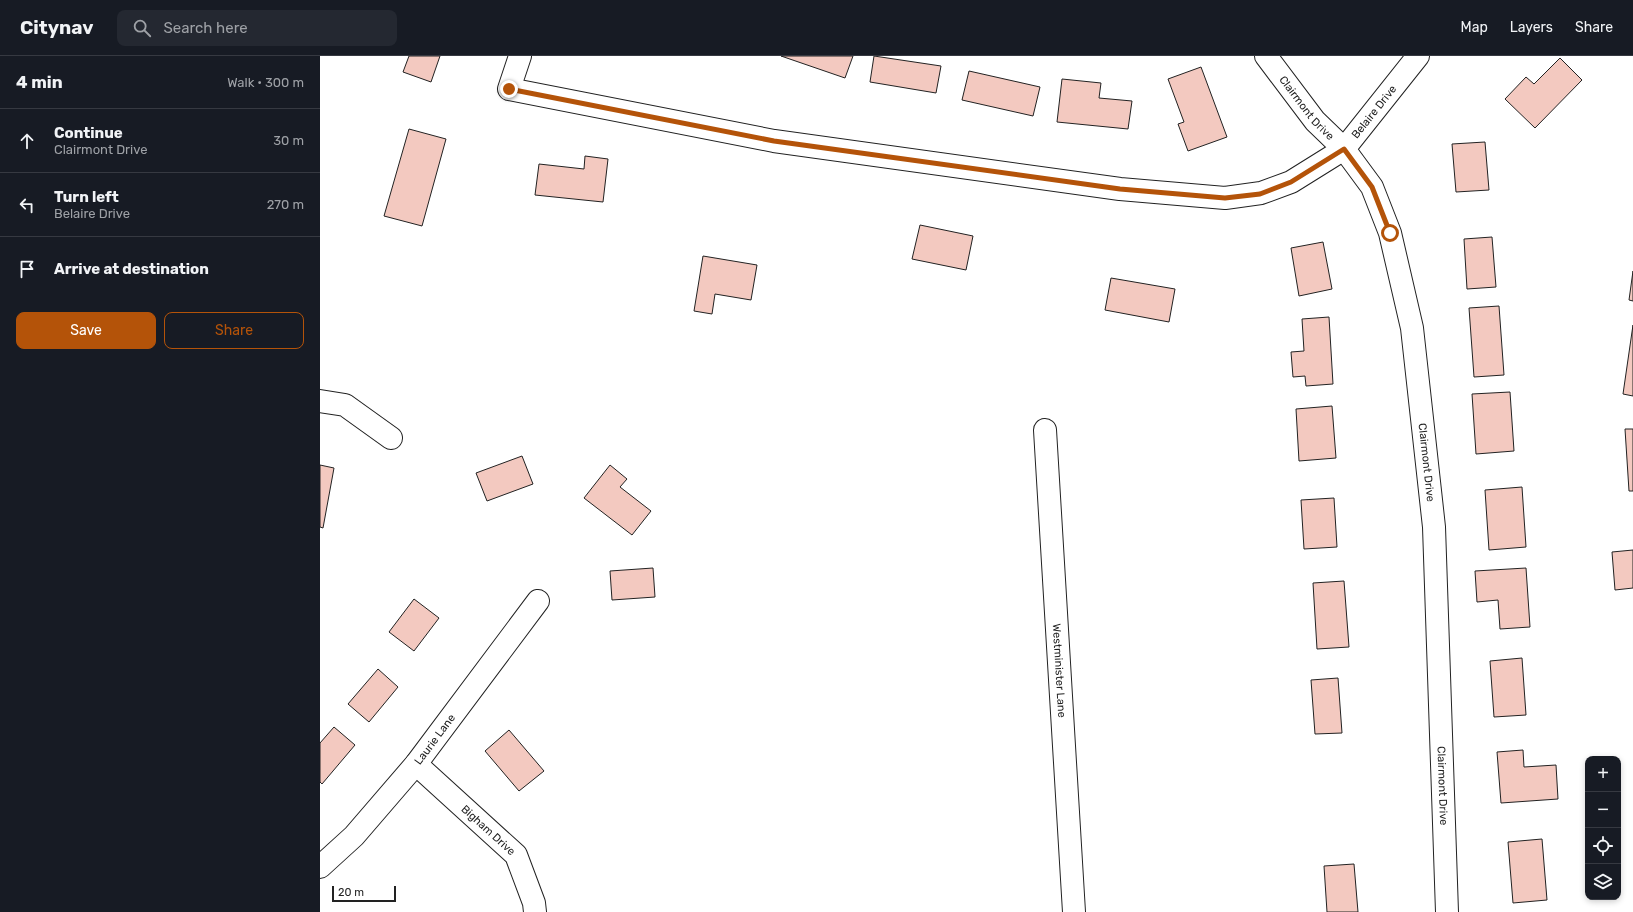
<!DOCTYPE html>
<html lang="en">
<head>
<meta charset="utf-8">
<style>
	body { margin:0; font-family:Rubik,sans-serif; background:#242831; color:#f1f3f6 }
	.controls { position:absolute; right:12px; bottom:12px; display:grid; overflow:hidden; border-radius:8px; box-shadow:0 2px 6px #0003 }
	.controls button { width:36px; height:36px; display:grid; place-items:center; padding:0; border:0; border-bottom:1px solid #363941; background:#171b24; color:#f1f3f6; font:20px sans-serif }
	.scale { position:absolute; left:12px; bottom:10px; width:64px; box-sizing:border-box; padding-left:4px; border:2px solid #222; border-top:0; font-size:11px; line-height:14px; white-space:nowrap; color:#222; -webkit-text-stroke:3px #fff; paint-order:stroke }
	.stop { position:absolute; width:12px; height:12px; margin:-9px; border:3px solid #b45309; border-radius:50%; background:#fff }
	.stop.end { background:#b45309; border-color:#fff; box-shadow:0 1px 4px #0008 }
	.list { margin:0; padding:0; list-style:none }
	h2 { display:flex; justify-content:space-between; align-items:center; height:52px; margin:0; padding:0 16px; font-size:17px }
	h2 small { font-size:13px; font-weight:400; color:#9ea1a6 }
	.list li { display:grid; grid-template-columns:26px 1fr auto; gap:12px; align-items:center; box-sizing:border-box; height:64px; padding:0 16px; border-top:1px solid #363941 }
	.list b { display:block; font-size:15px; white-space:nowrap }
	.list p { margin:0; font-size:13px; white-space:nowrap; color:#9ea1a6 }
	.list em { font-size:13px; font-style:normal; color:#9ea1a6 }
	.actions { display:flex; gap:8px; padding:12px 16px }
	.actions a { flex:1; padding:9px 0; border:1px solid #b45309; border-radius:8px; text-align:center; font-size:14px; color:#b45309 }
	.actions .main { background:#b45309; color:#fff }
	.icon { flex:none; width:22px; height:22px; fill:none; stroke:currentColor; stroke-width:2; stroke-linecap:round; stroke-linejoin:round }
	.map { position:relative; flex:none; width:1313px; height:856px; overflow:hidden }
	header { display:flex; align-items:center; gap:24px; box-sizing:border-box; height:56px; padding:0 20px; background:#171b24; border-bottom:1px solid #363941 }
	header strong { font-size:19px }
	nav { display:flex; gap:22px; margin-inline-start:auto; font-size:14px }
	.search { width:280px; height:36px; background:#242831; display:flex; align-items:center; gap:10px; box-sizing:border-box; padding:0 14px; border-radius:8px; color:#9ea1a6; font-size:15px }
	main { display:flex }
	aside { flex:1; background:#171b24 }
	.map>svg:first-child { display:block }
	.building { fill:#f3c9c0; stroke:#222 }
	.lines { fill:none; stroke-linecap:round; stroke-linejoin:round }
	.minor-casing { stroke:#222; stroke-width:24 }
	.minor { stroke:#fff; stroke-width:22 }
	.route { stroke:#b45309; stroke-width:5 }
	.labels { text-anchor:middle; stroke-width:3; stroke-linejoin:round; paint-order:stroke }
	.street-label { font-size:11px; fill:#222; stroke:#fff }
</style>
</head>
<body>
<header>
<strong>Citynav</strong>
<div class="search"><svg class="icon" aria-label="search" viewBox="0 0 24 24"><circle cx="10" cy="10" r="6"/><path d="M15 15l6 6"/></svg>Search here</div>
<nav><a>Map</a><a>Layers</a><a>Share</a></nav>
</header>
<main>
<aside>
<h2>4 min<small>Walk · 300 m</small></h2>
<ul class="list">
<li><svg class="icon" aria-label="ahead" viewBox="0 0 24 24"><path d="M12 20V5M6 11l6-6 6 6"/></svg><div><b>Continue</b><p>Clairmont Drive</p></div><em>30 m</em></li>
<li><svg class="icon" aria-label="left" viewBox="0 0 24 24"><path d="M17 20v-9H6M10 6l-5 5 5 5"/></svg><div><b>Turn left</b><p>Belaire Drive</p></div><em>270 m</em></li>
<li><svg class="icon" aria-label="arrive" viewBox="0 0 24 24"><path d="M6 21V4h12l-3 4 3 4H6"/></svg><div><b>Arrive at destination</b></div></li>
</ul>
<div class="actions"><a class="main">Save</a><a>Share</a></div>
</aside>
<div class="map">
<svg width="1313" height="856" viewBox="0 0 1313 856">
	<rect width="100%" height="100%" fill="#fff"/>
	<!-- building -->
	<g class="building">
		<path d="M 89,0 L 120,0 L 111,26 L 83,16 Z"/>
		<path d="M 461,0 L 533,0 L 525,22 Z"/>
		<path d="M 554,0 L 621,10 L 616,37 L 550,26 Z"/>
		<path d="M 1240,2 L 1262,24 L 1215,72 L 1185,43 L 1206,21 L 1214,28 Z"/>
		<path d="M 881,11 L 907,81 L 868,95 L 858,68 L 864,66 L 848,23 Z"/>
		<path d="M 649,15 L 720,31 L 713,60 L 642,44 Z"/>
		<path d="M 742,23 L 781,27 L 779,42 L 812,45 L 808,73 L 737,66 Z"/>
		<path d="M 89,73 L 126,83 L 102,170 L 64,160 Z"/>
		<path d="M 1165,86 L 1169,134 L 1136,136 L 1132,88 Z"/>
		<path d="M 265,100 L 288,103 L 283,146 L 215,139 L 219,108 L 264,113 Z"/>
		<path d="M 600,169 L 653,180 L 646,214 L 592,203 Z"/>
		<path d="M 1172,181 L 1176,231 L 1147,233 L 1144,183 Z"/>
		<path d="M 1003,186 L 1012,233 L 979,240 L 971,192 Z"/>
		<path d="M 383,200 L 437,209 L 431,244 L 395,238 L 392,258 L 374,255 Z"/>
		<path d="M 1313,215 L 1313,245 L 1309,244 Z"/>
		<path d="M 791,222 L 855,233 L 849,266 L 785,254 Z"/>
		<path d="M 1179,250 L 1184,319 L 1154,321 L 1149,252 Z"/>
		<path d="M 1009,261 L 1013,328 L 986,330 L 985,320 L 973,321 L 971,296 L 984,295 L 982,263 Z"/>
		<path d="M 1313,269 L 1313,340 L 1303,338 Z"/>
		<path d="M 1190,336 L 1194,395 L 1156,398 L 1152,338 Z"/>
		<path d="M 1012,350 L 1016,402 L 979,405 L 976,353 Z"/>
		<path d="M 1305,373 L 1313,373 L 1313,435 L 1309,435 Z"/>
		<path d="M 202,400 L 213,428 L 167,445 L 156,417 Z"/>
		<path d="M 0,409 L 14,412 L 3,472 L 0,471 Z"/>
		<path d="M 290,409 L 307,423 L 300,431 L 331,455 L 312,479 L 264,442 Z"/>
		<path d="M 1202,431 L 1206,491 L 1169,494 L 1165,434 Z"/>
		<path d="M 1014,442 L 1017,491 L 984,493 L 981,444 Z"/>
		<path d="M 1313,494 L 1313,532 L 1295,534 L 1292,496 Z"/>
		<path d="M 333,512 L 335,541 L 292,544 L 290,515 Z"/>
		<path d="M 1206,512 L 1210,571 L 1180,573 L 1178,544 L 1157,546 L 1155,515 Z"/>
		<path d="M 1024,525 L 1029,591 L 997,593 L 993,527 Z"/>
		<path d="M 94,543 L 119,562 L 94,595 L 69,576 Z"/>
		<path d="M 1202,602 L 1206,659 L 1174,661 L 1170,605 Z"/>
		<path d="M 58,613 L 78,631 L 49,666 L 28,648 Z"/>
		<path d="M 1018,622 L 1022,677 L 995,678 L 991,624 Z"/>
		<path d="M 14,671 L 35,689 L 2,728 L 0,726 L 0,687 Z"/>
		<path d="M 189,674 L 224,715 L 199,735 L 165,695 Z"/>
		<path d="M 1203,694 L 1204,711 L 1236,709 L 1238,743 L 1181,747 L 1177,696 Z"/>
		<path d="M 1222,783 L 1227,844 L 1193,847 L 1188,786 Z"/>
		<path d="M 1034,808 L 1038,856 L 1007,856 L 1004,810 Z"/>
	</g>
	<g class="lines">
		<defs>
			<g id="minor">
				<path id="s1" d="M 200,0 L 189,33 L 454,85 L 800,133 L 905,142 L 941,137 L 971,126 L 1024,93 L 1098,0"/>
				<path id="s2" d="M 946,0 L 995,65 L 1024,93 L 1052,131 L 1070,177 L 1092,272 L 1114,471 L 1127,856"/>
				<path d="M 0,345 L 25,349 L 71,382"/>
				<path id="s3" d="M 725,374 L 754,856"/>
				<path id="s4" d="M 96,708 L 196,799 L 214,847 L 215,856"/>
				<path id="s5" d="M 0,811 L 34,780 L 96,708 L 218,545"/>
			</g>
		</defs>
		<!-- minor casing -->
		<use href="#minor" class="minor-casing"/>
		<!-- minor -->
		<use href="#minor" class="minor"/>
	</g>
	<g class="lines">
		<!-- route -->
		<path class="route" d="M 189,33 L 454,85 L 800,133 L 905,142 L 940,138 L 971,126 L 1024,93 L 1052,131 L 1070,177"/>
	</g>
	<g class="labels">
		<!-- street labels -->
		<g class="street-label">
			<text dy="4" stroke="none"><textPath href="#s2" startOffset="66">Clairmont Drive</textPath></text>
			<text dy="4" stroke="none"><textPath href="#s1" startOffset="938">Belaire Drive</textPath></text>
			<text dy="4" stroke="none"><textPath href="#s2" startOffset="451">Clairmont Drive</textPath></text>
			<text dy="4" stroke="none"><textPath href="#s3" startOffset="241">Westminister Lane</textPath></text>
			<text dy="4" stroke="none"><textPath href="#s5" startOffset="172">Laurie Lane</textPath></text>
			<text dy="4" stroke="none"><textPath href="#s2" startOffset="775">Clairmont Drive</textPath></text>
			<text dy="4" stroke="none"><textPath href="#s4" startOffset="98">Bigham Drive</textPath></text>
		</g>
	</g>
</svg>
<div class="controls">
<button>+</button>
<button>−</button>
<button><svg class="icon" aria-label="locate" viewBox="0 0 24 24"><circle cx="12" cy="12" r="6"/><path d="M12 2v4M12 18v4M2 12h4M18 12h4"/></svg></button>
<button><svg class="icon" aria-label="layers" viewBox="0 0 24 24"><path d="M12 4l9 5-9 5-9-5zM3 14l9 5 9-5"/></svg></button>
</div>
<div class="scale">20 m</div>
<div class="stop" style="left:1070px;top:177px"></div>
<div class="stop end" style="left:189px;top:33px"></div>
</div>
</main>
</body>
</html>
